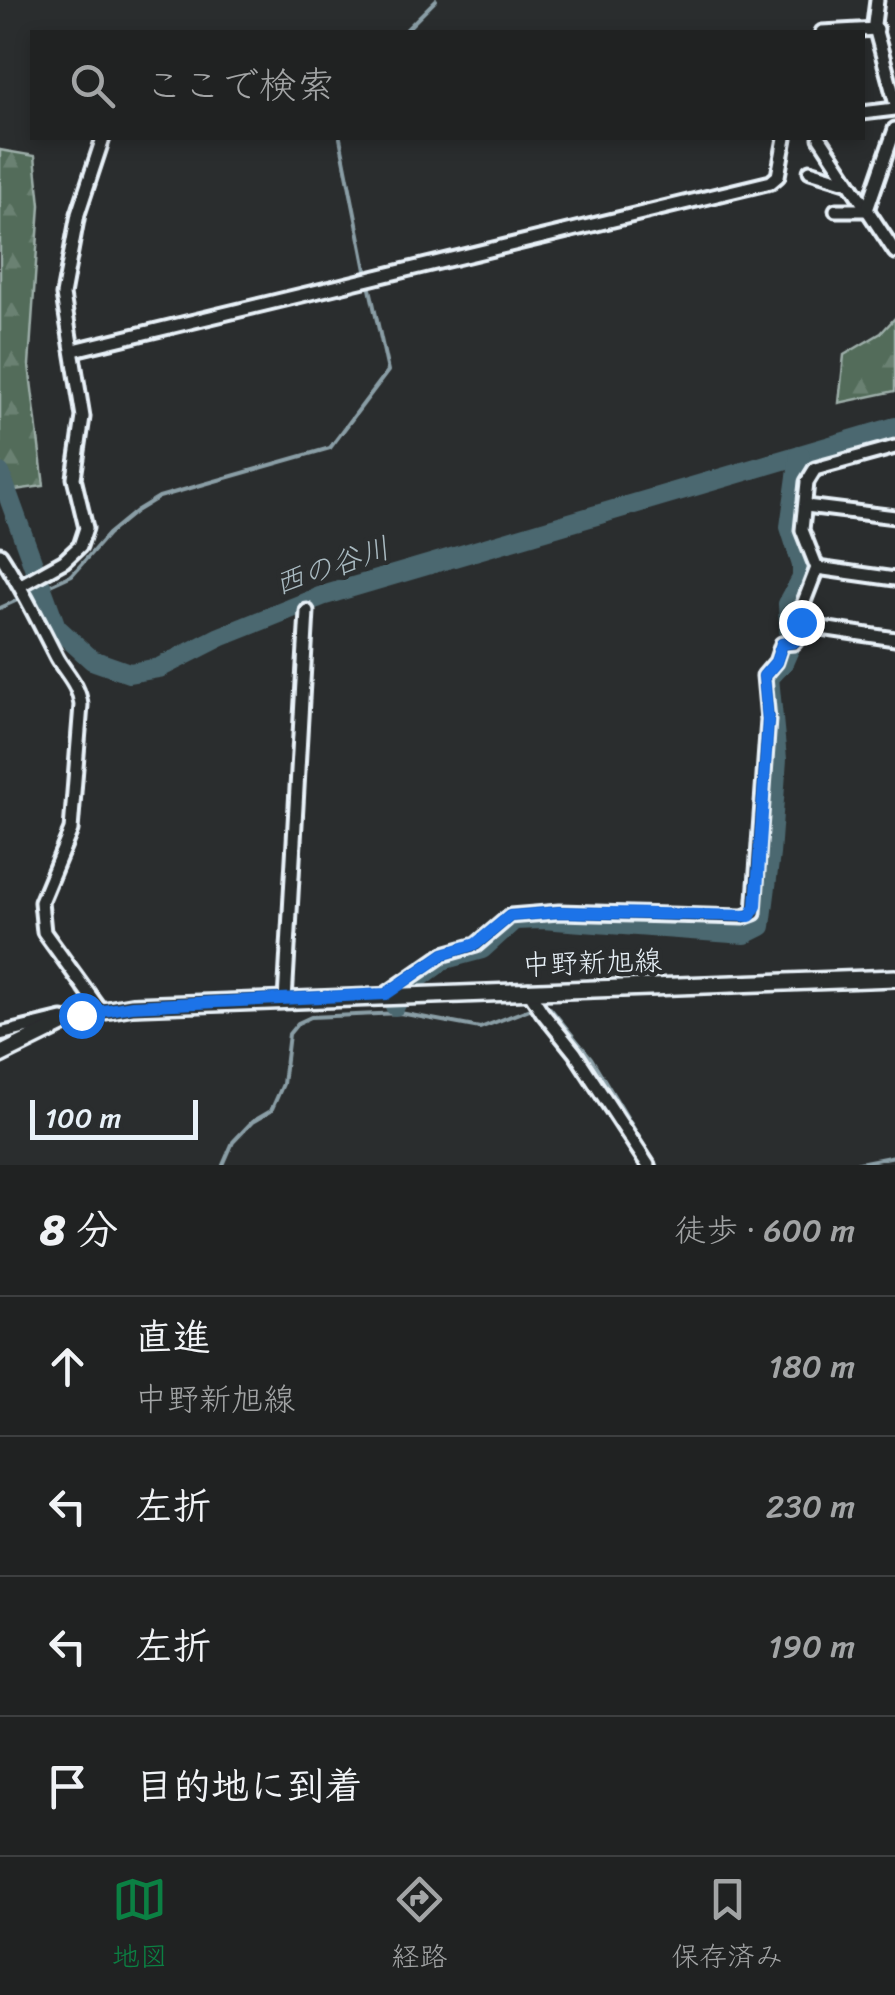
<!DOCTYPE html>
<html lang="ja">
<head>
<meta charset="utf-8">
<style>
	body { margin:0; font-family:Sriracha,"Klee One",sans-serif; background:#282a2a; color:#f1f3f6 }
	.scale { position:absolute; left:30px; bottom:25px; width:168px; box-sizing:border-box; padding-left:10px; border:5px solid #e8f1f8; border-top:0; font-size:28px; line-height:35px; white-space:nowrap; color:#e8f1f8; -webkit-text-stroke:8px #2a2d2e; paint-order:stroke }
	.stop { position:absolute; width:30px; height:30px; margin:-22px; border:8px solid #1a73e8; border-radius:50%; background:#fff }
	.stop.end { background:#1a73e8; border-color:#fff; box-shadow:0 2px 10px #0008 }
	.list { margin:0; padding:0; list-style:none }
	h2 { display:flex; justify-content:space-between; align-items:center; height:130px; margin:0; padding:0 40px; font-size:42px }
	h2 small { font-size:32px; font-weight:400; color:#a2a4a5 }
	.list li { display:grid; grid-template-columns:65px 1fr auto; gap:30px; align-items:center; box-sizing:border-box; height:140px; padding:0 40px; border-top:2px solid #3d3f40 }
	.list b { display:block; font-size:38px; white-space:nowrap }
	.list p { margin:0; font-size:32px; white-space:nowrap; color:#a2a4a5 }
	.list em { font-size:32px; font-style:normal; color:#a2a4a5 }
	.icon { flex:none; width:55px; height:55px; fill:none; stroke:currentColor; stroke-width:2; stroke-linecap:round; stroke-linejoin:round }
	.map { position:relative; flex:none; width:895px; height:1165px; overflow:hidden }
	.search { position:absolute; background:#202222; box-shadow:0 5px 15px #0003; left:30px; right:30px; top:30px; height:110px; display:flex; align-items:center; gap:25px; box-sizing:border-box; padding:0 35px; border-radius:0px; color:#a2a4a5; font-size:38px }
	.sheet { height:690px; background:#202222 }
	nav { display:flex; justify-content:space-around; align-items:center; box-sizing:border-box; height:140px; border-top:2px solid #3d3f40; background:#202222; font-size:28px; color:#a2a4a5 }
	nav a { display:grid; justify-items:center; gap:5px }
	nav .on { color:#0b8043 }
	.map>svg:first-child { display:block }
	.forest { fill:url(#forest-firs); stroke:#9daea9; stroke-width:2.5 }
	.lines { fill:none; stroke-linecap:round; stroke-linejoin:round }
	.stream { stroke:#8a9ea6; stroke-width:4 }
	.river { stroke:#4b676f; stroke-width:20 }
	.minor-casing { stroke:#e8f1f8; stroke-width:19 }
	.major-casing { stroke:#e8f1f8; stroke-width:22 }
	.minor { stroke:#2a2d2e; stroke-width:11 }
	.major { stroke:#2a2d2e; stroke-width:15 }
	.route { stroke:#1a73e8; stroke-width:12 }
	.labels { text-anchor:middle; stroke-width:9; stroke-linejoin:round; paint-order:stroke }
	.street-label { font-size:28px; fill:#e8f1f8; stroke:#2a2d2e }
	.water-label { font-size:30px; font-style:italic; fill:#a9bac1; stroke:#2a2d2e }
</style>
</head>
<body>
<div class="map">
<svg width="895" height="1165" viewBox="0 0 895 1165">
	<defs>
		<pattern id="forest-firs" width="22" height="20" patternUnits="userSpaceOnUse" patternTransform="scale(2.5)"><rect width="22" height="20" fill="#526c5a"/><path d="M5 1l3.5 6h-7zM16 11l3.5 6h-7z" fill="#6b8172"/></pattern>
	</defs>
	<rect width="100%" height="100%" fill="#2a2d2e"/>
	<filter id="ink" filterUnits="userSpaceOnUse"><feTurbulence type="fractalNoise" baseFrequency=".01" numOctaves="2"/><feDisplacementMap in="SourceGraphic" scale="20" xChannelSelector="R" yChannelSelector="G"/><feConvolveMatrix kernelMatrix="1 2 1 2 8 2 1 2 1" color-interpolation-filters="sRGB"/></filter>
	<g filter="url(#ink)">
		<!-- forest -->
		<g class="forest">
			<path d="M 0,150 L 35,156 L 40,205 L 29,365 L 44,486 L 0,492 Z"/>
			<path d="M 895,318 L 895,391 L 839,403 L 844,355 L 881,333 Z"/>
		</g>
		<g class="lines">
			<!-- stream -->
			<g class="stream">
				<path d="M 404,32 L 436,0"/>
				<path d="M 340,138 L 367,275"/>
				<path d="M 798,467 L 895,440"/>
				<path d="M 0,608 L 72,575 L 108,534 L 136,511 L 159,497 L 330,448 L 388,371 L 369,284"/>
				<path d="M 544,1008 L 550,1008 L 591,1058 L 656,1165"/>
				<path d="M 223,1165 L 233,1142 L 252,1122 L 271,1111 L 283,1084 L 289,1034 L 298,1023 L 311,1017 L 400,1013 L 480,1028 L 535,1007"/>
				<path d="M 849,1165 L 895,1156"/>
			</g>
			<!-- river -->
			<g class="river">
				<path d="M 0,473 L 56,627 L 92,660 L 129,673 L 159,668 L 220,637 L 322,596 L 895,427"/>
				<path d="M 395,1006 L 404,989 L 445,959 L 482,949 L 514,920 L 542,919 L 745,934 L 761,926 L 770,854 L 777,759 L 769,678 L 783,663 L 790,647 L 788,604 L 802,578 L 802,565 L 790,527 L 800,455"/>
			</g>
			<defs>
				<g id="minor">
					<path d="M 877,0 L 874,24 L 895,101"/>
					<path d="M 822,32 L 877,29"/>
					<path d="M 862,113 L 895,109"/>
					<path d="M 820,138 L 895,252"/>
					<path d="M 810,171 L 846,182"/>
					<path d="M 836,210 L 867,210 L 895,129"/>
					<path d="M 74,350 L 771,182 L 778,176 L 785,138"/>
					<path d="M 895,447 L 815,469 L 807,482 L 802,530 L 817,568 L 800,612 L 801,621 L 808,626 L 895,639"/>
					<path d="M 806,506 L 895,517"/>
					<path d="M 0,554 C 22,587 39,623 57,658 C 67,675 79,685 81,705 L 71,830 L 41,902 L 44,932 L 101,1011"/>
					<path d="M 817,568 L 895,579"/>
					<path d="M 21,585 L 64,561 L 80,546 L 86,528 L 74,478 L 83,417 L 63,295 L 78,214 L 103,138"/>
					<path d="M 528,990 L 542,1012 L 575,1053 L 648,1165"/>
					<path d="M 386,994 L 444,954 L 476,945 L 510,916 L 559,912 L 743,917 L 754,913 L 768,720 L 764,676 L 776,662 L 782,644 L 794,643 L 808,626"/>
					<path d="M 285,1001 L 307,611"/>
					<path d="M 0,1034 L 62,1019"/>
				</g>
				<path id="major" d="M 0,1055 L 81,1015 L 132,1006 L 895,978"/>
			</defs>
			<!-- minor casing -->
			<use href="#minor" class="minor-casing"/>
			<!-- major casing -->
			<use href="#major" class="major-casing"/>
			<!-- minor -->
			<use href="#minor" class="minor"/>
			<!-- major -->
			<use href="#major" class="major"/>
		</g>
	</g>
	<g class="lines" filter="url(#ink)">
		<!-- route -->
		<path class="route" d="M 81,1015 L 132,1006 L 386,994 L 444,954 L 476,944 L 510,916 L 559,912 L 750,916 L 756,906 L 768,720 L 764,676 L 776,662 L 782,644 L 794,642 L 808,626 L 801,622"/>
	</g>
	<g class="labels">
		<!-- street labels -->
		<g class="street-label">
			<text transform="translate(592 962) rotate(-2)" y="10">中野新旭線</text>
		</g>
		<!-- water labels -->
		<g class="water-label">
			<text transform="translate(332 566) rotate(-19)" y="10">西の谷川</text>
		</g>
	</g>
</svg>
<div class="scale">100 m</div>
<div class="stop" style="left:81px;top:1015px"></div>
<div class="stop end" style="left:801px;top:622px"></div>
<div class="search"><svg class="icon" aria-label="search" viewBox="0 0 24 24"><circle cx="10" cy="10" r="6"/><path d="M15 15l6 6"/></svg>ここで検索</div>
</div>
<section class="sheet">
<h2>8 分<small>徒歩 · 600 m</small></h2>
<ul class="list">
<li><svg class="icon" aria-label="ahead" viewBox="0 0 24 24"><path d="M12 20V5M6 11l6-6 6 6"/></svg><div><b>直進</b><p>中野新旭線</p></div><em>180 m</em></li>
<li><svg class="icon" aria-label="left" viewBox="0 0 24 24"><path d="M17 20v-9H6M10 6l-5 5 5 5"/></svg><div><b>左折</b></div><em>230 m</em></li>
<li><svg class="icon" aria-label="left" viewBox="0 0 24 24"><path d="M17 20v-9H6M10 6l-5 5 5 5"/></svg><div><b>左折</b></div><em>190 m</em></li>
<li><svg class="icon" aria-label="arrive" viewBox="0 0 24 24"><path d="M6 21V4h12l-3 4 3 4H6"/></svg><div><b>目的地に到着</b></div></li>
</ul>
</section>
<nav>
<a class="on"><svg class="icon" aria-label="map" viewBox="0 0 24 24"><path d="M3 6l6-2 6 2 6-2v14l-6 2-6-2-6 2zM9 4v14M15 6v14"/></svg>地図</a>
<a><svg class="icon" aria-label="directions" viewBox="0 0 24 24"><path d="M12 3l9 9-9 9-9-9zM9 14v-3h6M13 9l2 2-2 2"/></svg>経路</a>
<a><svg class="icon" aria-label="saved" viewBox="0 0 24 24"><path d="M7 4h10v16l-5-4-5 4z"/></svg>保存済み</a>
</nav>
</body>
</html>
